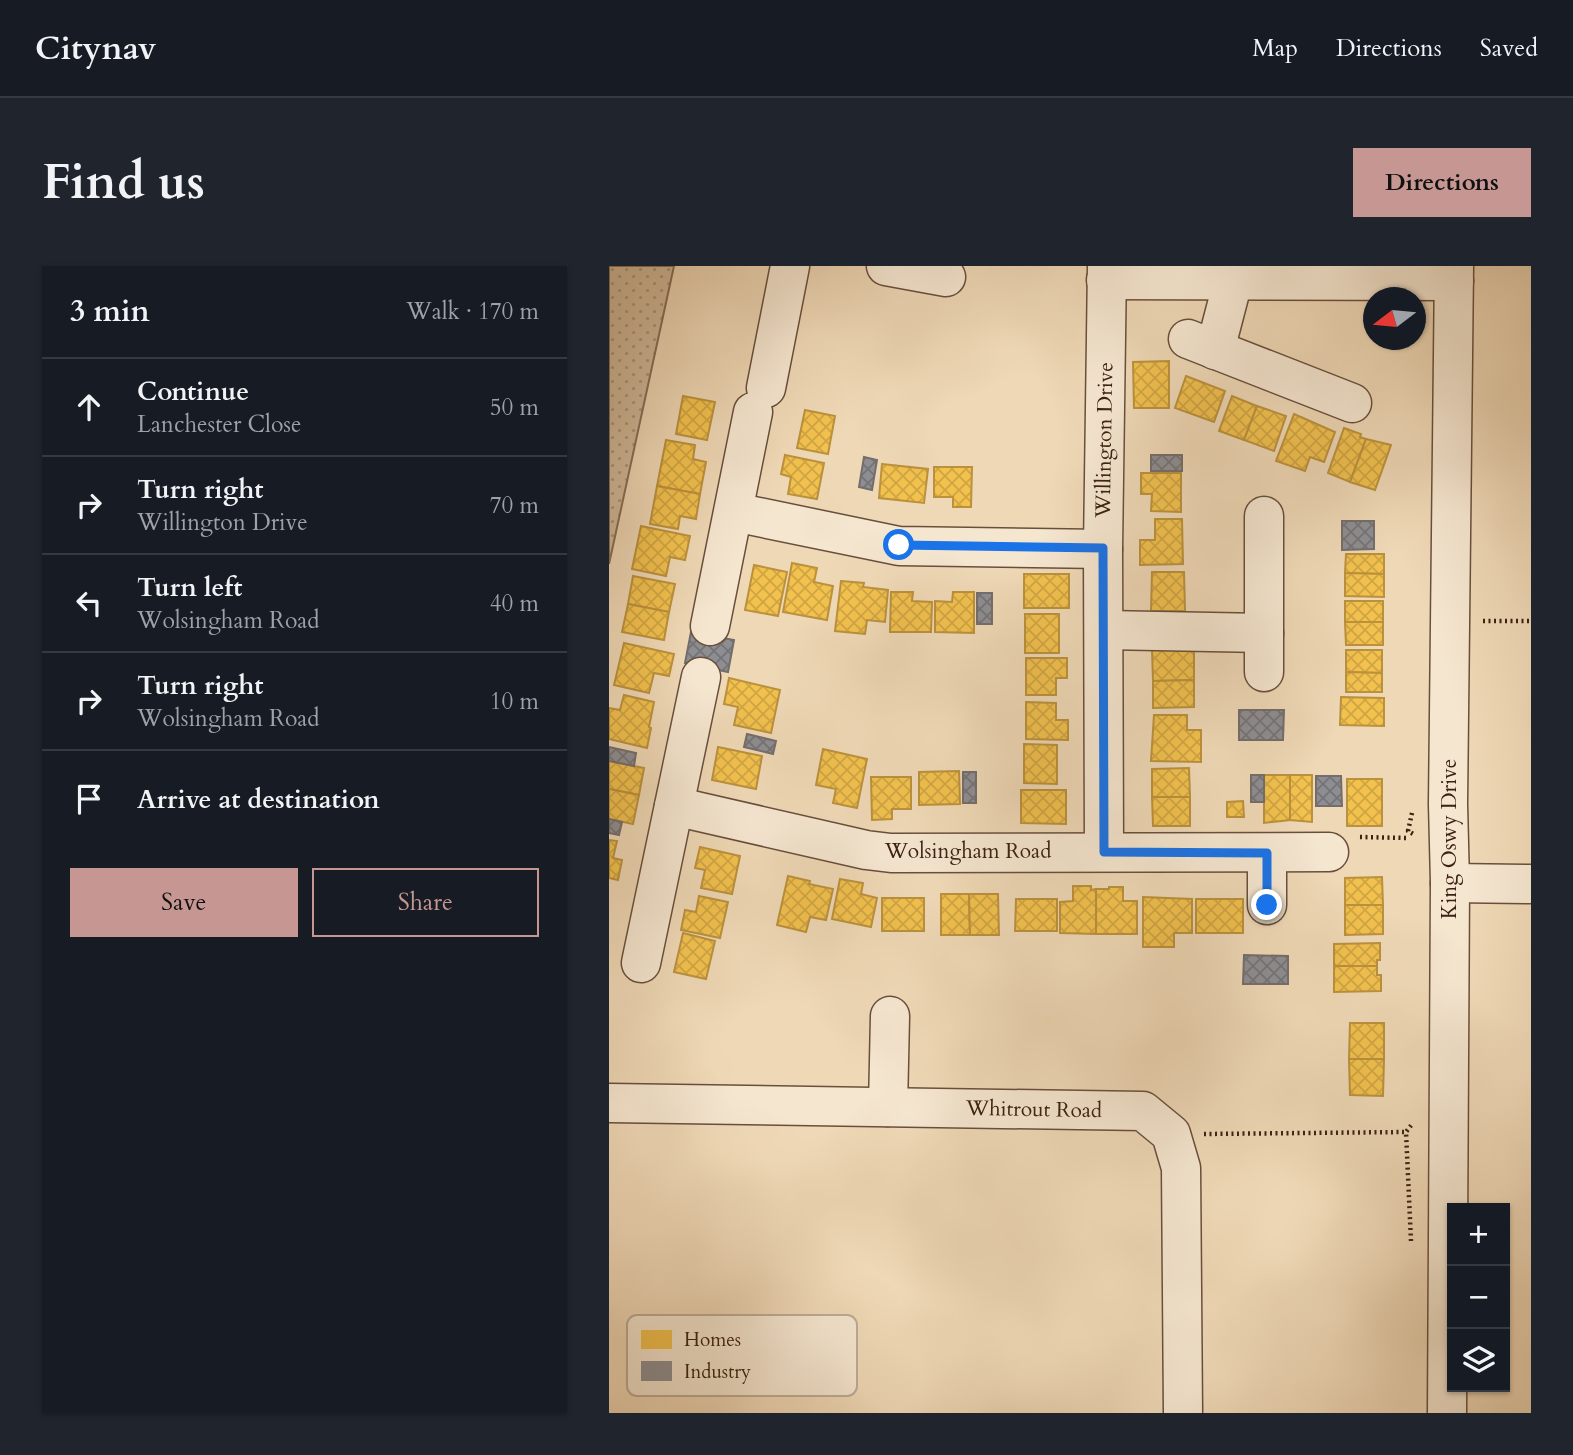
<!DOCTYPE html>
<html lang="en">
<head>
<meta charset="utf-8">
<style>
	body { margin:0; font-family:Cardo,serif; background:#20242c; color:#f1f3f6 }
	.controls { position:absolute; right:21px; bottom:21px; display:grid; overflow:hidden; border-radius:0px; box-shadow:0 2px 5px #0004 }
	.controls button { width:63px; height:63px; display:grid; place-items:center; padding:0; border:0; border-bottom:2px solid #363941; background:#171b24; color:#f1f3f6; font:35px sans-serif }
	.compass { position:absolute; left:754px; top:21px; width:63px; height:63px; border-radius:50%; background:#171b24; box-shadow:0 2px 5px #0004; rotate:254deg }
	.stop { position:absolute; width:21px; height:21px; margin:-16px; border:5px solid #1a73e8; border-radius:50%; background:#fff }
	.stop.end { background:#1a73e8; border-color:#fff; box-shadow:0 2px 7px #0008 }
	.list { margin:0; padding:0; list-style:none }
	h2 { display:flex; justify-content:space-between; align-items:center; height:91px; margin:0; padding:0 28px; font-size:30px }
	h2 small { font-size:23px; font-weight:400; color:#9ea1a6 }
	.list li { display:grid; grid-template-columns:46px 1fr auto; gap:21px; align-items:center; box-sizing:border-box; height:98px; padding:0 28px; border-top:2px solid #363941 }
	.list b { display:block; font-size:26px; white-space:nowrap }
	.list p { margin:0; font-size:23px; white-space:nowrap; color:#9ea1a6 }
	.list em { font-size:23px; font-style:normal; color:#9ea1a6 }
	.actions { display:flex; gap:14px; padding:21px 28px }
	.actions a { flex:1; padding:16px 0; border:2px solid #c59692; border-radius:0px; text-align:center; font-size:24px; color:#c59692 }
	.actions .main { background:#c59692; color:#111 }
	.icon { flex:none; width:38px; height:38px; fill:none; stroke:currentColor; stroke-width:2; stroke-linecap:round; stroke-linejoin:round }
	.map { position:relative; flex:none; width:922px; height:1147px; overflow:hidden; border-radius:0px }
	header { display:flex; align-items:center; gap:42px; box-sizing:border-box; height:98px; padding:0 35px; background:#171b24; border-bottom:2px solid #363941 }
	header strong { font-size:33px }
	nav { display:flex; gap:38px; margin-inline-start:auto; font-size:24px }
	.intro { display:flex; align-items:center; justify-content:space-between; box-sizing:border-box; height:168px; padding:0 42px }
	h1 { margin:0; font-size:49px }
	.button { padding:18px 32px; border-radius:0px; background:#c59692; color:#111; font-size:24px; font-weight:700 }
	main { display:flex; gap:42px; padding:0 42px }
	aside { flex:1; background:#171b24; border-radius:0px; box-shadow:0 2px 5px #0004 }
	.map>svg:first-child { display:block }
	.green { fill:url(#green-dots); stroke:#866d56; stroke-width:2 }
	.homes { fill:url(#homes-cross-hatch); stroke:#bb913c; stroke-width:2 }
	.industry { fill:url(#industry-cross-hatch); stroke:#746d6c; stroke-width:2 }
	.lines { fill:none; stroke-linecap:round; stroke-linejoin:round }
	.minor-casing { stroke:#684f3c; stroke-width:41 }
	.path { stroke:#3b2113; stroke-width:4.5; stroke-dasharray:2 3.5; stroke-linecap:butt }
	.minor { stroke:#f5e6d0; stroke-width:38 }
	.route { stroke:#1a73e8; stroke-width:9 }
	.labels { text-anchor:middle; stroke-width:7; stroke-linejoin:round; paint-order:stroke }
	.street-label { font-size:21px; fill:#3b2113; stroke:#f5e6d0 }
	.key { fill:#f5e6d0; stroke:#bdab97; stroke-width:2 }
	.key-label { font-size:19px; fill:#3b2113 }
</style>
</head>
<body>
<header>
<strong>Citynav</strong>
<nav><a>Map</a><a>Directions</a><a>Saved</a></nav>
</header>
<div class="intro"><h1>Find us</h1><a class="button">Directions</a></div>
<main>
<aside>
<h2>3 min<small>Walk · 170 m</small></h2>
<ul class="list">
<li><svg class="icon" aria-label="ahead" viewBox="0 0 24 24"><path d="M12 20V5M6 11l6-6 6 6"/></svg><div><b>Continue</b><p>Lanchester Close</p></div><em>50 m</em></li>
<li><svg class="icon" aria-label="right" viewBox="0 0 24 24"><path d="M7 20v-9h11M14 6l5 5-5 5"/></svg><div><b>Turn right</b><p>Willington Drive</p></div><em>70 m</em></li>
<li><svg class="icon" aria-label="left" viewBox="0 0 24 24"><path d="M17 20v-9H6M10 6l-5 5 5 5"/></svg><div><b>Turn left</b><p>Wolsingham Road</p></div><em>40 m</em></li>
<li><svg class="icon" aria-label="right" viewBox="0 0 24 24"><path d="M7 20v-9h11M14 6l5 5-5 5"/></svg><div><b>Turn right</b><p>Wolsingham Road</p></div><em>10 m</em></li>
<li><svg class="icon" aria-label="arrive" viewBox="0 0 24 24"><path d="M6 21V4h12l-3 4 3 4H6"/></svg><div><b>Arrive at destination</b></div></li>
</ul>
<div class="actions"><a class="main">Save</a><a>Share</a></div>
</aside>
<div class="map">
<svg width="922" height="1147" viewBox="0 0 922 1147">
	<defs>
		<pattern id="green-dots" width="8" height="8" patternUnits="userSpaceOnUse" patternTransform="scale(1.75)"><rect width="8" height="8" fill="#d0b99a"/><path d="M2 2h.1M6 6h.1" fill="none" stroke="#aa967c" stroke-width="1.8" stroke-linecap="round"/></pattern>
		<pattern id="homes-cross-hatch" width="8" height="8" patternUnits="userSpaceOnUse" patternTransform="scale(1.75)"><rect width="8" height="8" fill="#f2c14e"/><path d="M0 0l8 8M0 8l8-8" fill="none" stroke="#d0a643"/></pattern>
		<pattern id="industry-cross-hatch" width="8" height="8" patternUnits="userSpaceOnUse" patternTransform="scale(1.75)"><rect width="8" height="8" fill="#8d8d92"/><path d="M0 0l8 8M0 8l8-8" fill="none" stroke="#747376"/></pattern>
	</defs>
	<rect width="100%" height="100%" fill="#efd8b6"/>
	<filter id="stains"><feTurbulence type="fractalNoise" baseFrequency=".00286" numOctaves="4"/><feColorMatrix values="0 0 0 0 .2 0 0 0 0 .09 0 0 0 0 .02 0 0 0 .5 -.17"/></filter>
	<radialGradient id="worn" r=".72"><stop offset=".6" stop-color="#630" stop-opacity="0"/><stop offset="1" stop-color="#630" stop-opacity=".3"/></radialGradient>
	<!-- green -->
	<path class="green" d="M 0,0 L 65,0 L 0,298 Z"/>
	<!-- homes -->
	<g class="homes">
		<path d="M 560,95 L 560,142 L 525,142 L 524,96 Z"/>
		<path d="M 577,110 L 616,125 L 605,156 L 566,142 Z"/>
		<path d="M 74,130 L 106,136 L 98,174 L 67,168 Z"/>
		<path d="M 623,130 L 648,140 L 635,174 L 610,165 Z"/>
		<path d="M 648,140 L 677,150 L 665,185 L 635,174 Z"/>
		<path d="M 196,144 L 226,150 L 219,188 L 188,182 Z"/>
		<path d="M 685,148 L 726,166 L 715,196 L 701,191 L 696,205 L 667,195 Z"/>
		<path d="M 735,162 L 752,168 L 751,171 L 757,173 L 741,216 L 719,207 Z"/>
		<path d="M 757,173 L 782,179 L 766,224 L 741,216 Z"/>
		<path d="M 57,174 L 86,179 L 84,193 L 97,196 L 91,228 L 48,220 Z"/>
		<path d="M 176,189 L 215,197 L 208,233 L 179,228 L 182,211 L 172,208 Z"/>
		<path d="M 273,198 L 319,203 L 315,237 L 270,232 Z"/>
		<path d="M 325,201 L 363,201 L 362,241 L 344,241 L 344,231 L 325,231 Z"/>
		<path d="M 532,207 L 572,207 L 572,246 L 542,245 L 543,228 L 532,228 Z"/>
		<path d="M 48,220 L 91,228 L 87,253 L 71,250 L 69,263 L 41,258 Z"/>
		<path d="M 546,253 L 573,253 L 574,298 L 531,299 L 531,274 L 546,274 Z"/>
		<path d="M 32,260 L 81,270 L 76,294 L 61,291 L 57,310 L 23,303 Z"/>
		<path d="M 737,288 L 775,288 L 775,308 L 736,307 Z"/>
		<path d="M 183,297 L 208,302 L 205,316 L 224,320 L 218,354 L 174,346 Z"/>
		<path d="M 145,299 L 178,306 L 169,350 L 136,344 Z"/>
		<path d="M 543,306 L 575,306 L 576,345 L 542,345 Z"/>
		<path d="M 736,307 L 775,308 L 775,331 L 736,330 Z"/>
		<rect x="415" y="308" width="45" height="34"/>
		<path d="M 24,310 L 66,318 L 60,346 L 19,338 Z"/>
		<path d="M 232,315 L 255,317 L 254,321 L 279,324 L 276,356 L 258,354 L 256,368 L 226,365 Z"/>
		<path d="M 282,326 L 304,326 L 303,335 L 323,336 L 322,366 L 281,366 Z"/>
		<path d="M 344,326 L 365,326 L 365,367 L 326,366 L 326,335 L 343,336 Z"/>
		<rect x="736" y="335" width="38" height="21"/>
		<path d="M 19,338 L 60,346 L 55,374 L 13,366 Z"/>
		<rect x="416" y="348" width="34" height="39"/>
		<path d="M 736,356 L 774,356 L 774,379 L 737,379 Z"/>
		<path d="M 15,377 L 65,388 L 60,410 L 45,407 L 40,427 L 5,419 Z"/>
		<path d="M 543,384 L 585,384 L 585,414 L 544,415 Z"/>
		<path d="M 737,384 L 773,384 L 773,407 L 737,406 Z"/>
		<path d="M 417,392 L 458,392 L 458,412 L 447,412 L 447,429 L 417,429 Z"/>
		<path d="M 737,406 L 773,407 L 773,426 L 737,426 Z"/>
		<path d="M 120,412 L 171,424 L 162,467 L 125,459 L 129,441 L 115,438 Z"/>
		<path d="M 585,414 L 585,441 L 544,442 L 544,415 Z"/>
		<path d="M 15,429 L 45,436 L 40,461 L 42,462 L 38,482 L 0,473 L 0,442 L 11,444 Z"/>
		<path d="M 732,431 L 775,432 L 775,460 L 731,459 Z"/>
		<path d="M 417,436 L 447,437 L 447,454 L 459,454 L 459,474 L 417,473 Z"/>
		<path d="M 545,449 L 578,449 L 578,464 L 592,464 L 592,496 L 542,495 Z"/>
		<path d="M 415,478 L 448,479 L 448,518 L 415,517 Z"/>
		<path d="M 109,481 L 153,490 L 147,523 L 103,514 Z"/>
		<path d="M 214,483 L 258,493 L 248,542 L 224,537 L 227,523 L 207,519 Z"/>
		<path d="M 0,495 L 35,502 L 30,529 L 0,523 Z"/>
		<path d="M 580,502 L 581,531 L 543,531 L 543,503 Z"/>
		<path d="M 350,505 L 351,538 L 310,539 L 310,506 Z"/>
		<path d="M 655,509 L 681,509 L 681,554 L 655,557 Z"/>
		<path d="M 681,509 L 703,509 L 703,556 L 681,554 Z"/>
		<path d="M 262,511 L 302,511 L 302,543 L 283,543 L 283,553 L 263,554 Z"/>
		<rect x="738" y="513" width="35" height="47"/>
		<path d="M 0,523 L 30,529 L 24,558 L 0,553 Z"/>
		<path d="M 412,524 L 457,524 L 457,558 L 412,557 Z"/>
		<path d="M 543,531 L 581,531 L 581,560 L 544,560 Z"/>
		<path d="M 634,535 L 635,551 L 618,551 L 618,536 Z"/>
		<path d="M 0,574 L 8,575 L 4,592 L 13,594 L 9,614 L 0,612 Z"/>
		<path d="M 91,581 L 131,590 L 123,628 L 92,622 L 96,604 L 86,602 Z"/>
		<path d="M 179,610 L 201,615 L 200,618 L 224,623 L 217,654 L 201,651 L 197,666 L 168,659 Z"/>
		<path d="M 773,611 L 774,639 L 736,639 L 736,612 Z"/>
		<path d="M 231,613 L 254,617 L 252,628 L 268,632 L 262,661 L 223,653 Z"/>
		<path d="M 464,620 L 482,620 L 482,624 L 487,623 L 487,668 L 451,667 L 451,636 L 464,635 Z"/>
		<path d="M 500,621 L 514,621 L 514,635 L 528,635 L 528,668 L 487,668 L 487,623 L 500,623 Z"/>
		<path d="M 332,628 L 360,628 L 361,669 L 332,669 Z"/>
		<path d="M 360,628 L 389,628 L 390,669 L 361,669 Z"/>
		<path d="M 90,630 L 119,636 L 111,672 L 72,664 L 76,644 L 87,646 Z"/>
		<path d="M 534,631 L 583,633 L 583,667 L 565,667 L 565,681 L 534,681 Z"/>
		<rect x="273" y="632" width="42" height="33"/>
		<path d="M 407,633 L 448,633 L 448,665 L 406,665 Z"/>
		<rect x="587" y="633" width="47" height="34"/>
		<path d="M 736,639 L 774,639 L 774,668 L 736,669 Z"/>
		<path d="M 74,667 L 106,675 L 97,713 L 65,706 Z"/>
		<path d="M 771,677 L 771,694 L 768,694 L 768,700 L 725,700 L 725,678 Z"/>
		<path d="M 725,700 L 768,700 L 768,709 L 772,709 L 772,725 L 725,726 Z"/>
		<path d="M 741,757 L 775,757 L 775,793 L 740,793 Z"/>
		<path d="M 740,793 L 775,793 L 774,830 L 741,829 Z"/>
	</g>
	<!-- industry -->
	<g class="industry">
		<rect x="542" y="189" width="31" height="16"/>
		<path d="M 255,191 L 268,194 L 263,224 L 250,221 Z"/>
		<path d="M 733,255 L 765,255 L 765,283 L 733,284 Z"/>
		<rect x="368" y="327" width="15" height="31"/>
		<path d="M 82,366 L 125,374 L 119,406 L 76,397 Z"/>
		<path d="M 630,444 L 675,444 L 674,474 L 630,474 Z"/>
		<path d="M 138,468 L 167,475 L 164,488 L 135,481 Z"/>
		<path d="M 0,481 L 27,487 L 25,500 L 0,495 Z"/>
		<rect x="354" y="506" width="13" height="31"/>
		<rect x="642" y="509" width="13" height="27"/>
		<path d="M 707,510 L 732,510 L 733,540 L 707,540 Z"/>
		<path d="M 0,553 L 13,556 L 10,569 L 0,567 Z"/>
		<path d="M 635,689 L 679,690 L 679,718 L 634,718 Z"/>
	</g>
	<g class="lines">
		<defs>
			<g id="minor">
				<path d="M 277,0 L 337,11"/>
				<path d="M 497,14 L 845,15"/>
				<path d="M 579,73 L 743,137"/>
				<path d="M 606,84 L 624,15"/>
				<path d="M 157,122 L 181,0"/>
				<path d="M 125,246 L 290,280 L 494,283"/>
				<path d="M 655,250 L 655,406"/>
				<path d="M 101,360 L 144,146"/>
				<path d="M 495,364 L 655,367"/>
				<path d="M 65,540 L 257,584 L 282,587 L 720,586"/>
				<path d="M 495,586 L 494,283 L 498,0"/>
				<path d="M 658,587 L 658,639"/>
				<path d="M 841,617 L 922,618"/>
				<path d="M 32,697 L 92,411"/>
				<path d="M 0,837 L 534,845 L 562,868 L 572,902 L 574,1147"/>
				<path d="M 279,841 L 281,750"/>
				<path d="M 838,1147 L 841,617 L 839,538 L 845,0"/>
			</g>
		</defs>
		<!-- minor casing -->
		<use href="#minor" class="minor-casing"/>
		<!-- path -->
		<g class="path">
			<path d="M 874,355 L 922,355"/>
			<path d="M 803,547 L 799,565 L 806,569"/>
			<path d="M 751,571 L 798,572"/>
			<path d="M 595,868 L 797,866"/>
			<path d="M 802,975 L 797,866 L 804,857"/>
		</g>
		<!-- minor -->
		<use href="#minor" class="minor"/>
	</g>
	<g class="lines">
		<!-- route -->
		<path class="route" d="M 290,279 L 494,282 L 495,586 L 658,587 L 658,639"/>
	</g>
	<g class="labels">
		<!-- street labels -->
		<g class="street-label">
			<text transform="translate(495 174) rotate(-89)" y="7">Willington Drive</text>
			<text transform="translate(840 573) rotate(-90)" y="7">King Oswy Drive</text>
			<text x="359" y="592">Wolsingham Road</text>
			<text transform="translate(425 843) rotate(1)" y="7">Whitrout Road</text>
		</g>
	</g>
	<!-- legend -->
	<rect x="18" y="1049" width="230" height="81" rx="10" class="key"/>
	<rect x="32" y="1064" width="31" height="19" fill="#f2c14e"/>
	<rect x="32" y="1095" width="31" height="20" fill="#8d8d92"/>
	<g class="key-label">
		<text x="75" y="1080">Homes</text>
		<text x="75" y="1112">Industry</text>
	</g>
	<rect width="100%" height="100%" filter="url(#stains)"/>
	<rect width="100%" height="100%" fill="url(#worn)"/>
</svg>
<div class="controls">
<button>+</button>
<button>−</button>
<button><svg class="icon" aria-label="layers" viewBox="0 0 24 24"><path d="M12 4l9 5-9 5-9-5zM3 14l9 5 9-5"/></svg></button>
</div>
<svg class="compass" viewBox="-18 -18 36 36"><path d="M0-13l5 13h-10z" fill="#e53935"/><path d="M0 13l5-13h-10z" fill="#9ea1a6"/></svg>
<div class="stop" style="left:290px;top:279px"></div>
<div class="stop end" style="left:658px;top:639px"></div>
</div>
</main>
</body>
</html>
